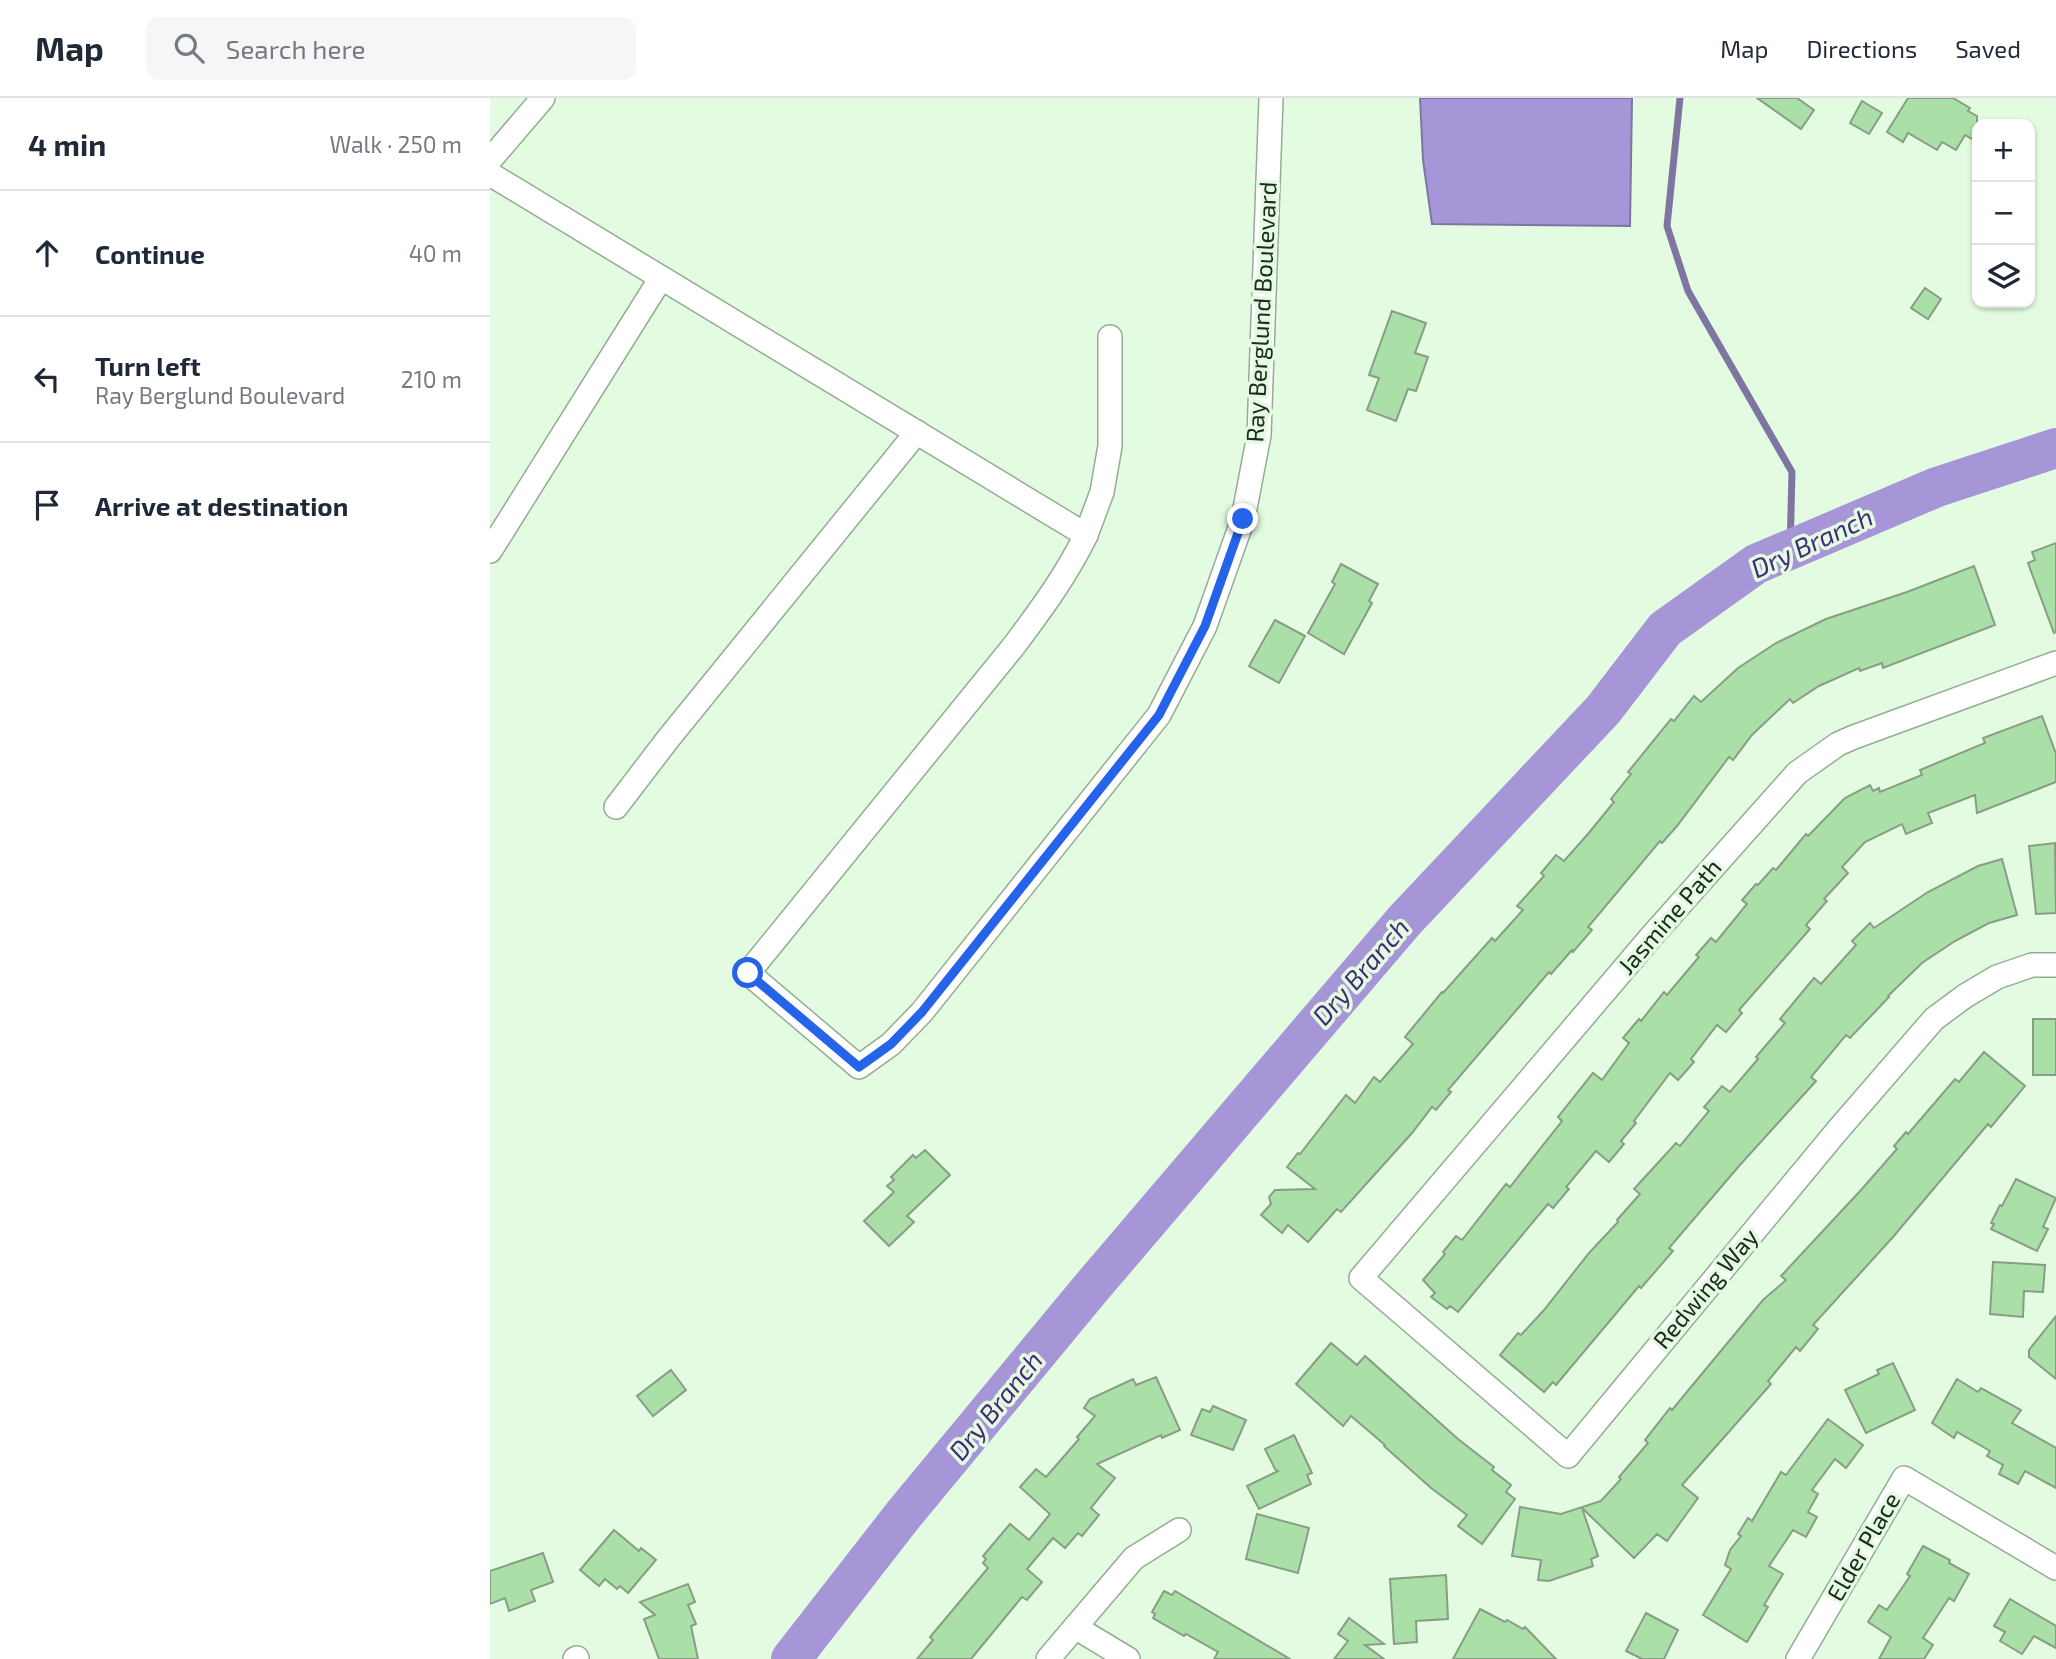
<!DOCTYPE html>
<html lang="en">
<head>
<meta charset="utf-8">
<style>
	body { margin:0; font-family:"Exo 2",sans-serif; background:#f6f6f7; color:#1f2937 }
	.controls { position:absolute; right:21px; top:21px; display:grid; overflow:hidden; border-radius:14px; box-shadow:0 2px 5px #0004 }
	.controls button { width:63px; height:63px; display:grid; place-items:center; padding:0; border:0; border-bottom:2px solid #e0e1e3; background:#fff; color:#1f2937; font:35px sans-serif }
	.stop { position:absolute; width:21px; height:21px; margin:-16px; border:5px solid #2563eb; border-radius:50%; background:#fff }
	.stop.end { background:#2563eb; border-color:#fff; box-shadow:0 2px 7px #0008 }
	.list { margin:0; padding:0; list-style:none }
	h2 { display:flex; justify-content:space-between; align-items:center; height:91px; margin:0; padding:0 28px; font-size:30px }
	h2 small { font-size:23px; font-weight:400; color:#747a83 }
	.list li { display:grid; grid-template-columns:46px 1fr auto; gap:21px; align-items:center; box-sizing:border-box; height:126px; padding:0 28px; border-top:2px solid #e0e1e3 }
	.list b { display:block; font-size:26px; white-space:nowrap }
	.list p { margin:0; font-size:23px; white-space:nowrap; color:#747a83 }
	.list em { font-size:23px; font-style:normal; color:#747a83 }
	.icon { flex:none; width:38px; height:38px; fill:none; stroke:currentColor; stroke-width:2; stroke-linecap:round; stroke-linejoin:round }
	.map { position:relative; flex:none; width:1566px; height:1561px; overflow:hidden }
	header { display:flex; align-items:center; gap:42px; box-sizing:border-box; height:98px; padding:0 35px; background:#fff; border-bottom:2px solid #e0e1e3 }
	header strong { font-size:33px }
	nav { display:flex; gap:38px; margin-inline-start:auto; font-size:24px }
	.search { width:490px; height:63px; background:#f6f6f7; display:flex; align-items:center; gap:18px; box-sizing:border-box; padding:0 24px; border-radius:14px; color:#747a83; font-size:26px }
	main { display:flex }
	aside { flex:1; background:#fff }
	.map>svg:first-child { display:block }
	.water { fill:#a696d8; stroke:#7e76a1; stroke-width:2 }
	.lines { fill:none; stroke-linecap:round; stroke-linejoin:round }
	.stream { stroke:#7e76a1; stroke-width:7 }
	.river { stroke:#a696d8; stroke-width:40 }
	.building { fill:#aae0a7; stroke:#879e85; stroke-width:2 }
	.minor-casing { stroke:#94ac93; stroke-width:26 }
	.minor { stroke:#fff; stroke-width:23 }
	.route { stroke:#2563eb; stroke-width:9 }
	.labels { text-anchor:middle; stroke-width:7; stroke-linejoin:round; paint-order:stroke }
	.street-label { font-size:24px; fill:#212a20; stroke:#e3fce1 }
	.water-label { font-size:26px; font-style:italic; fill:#442976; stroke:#e3fce1 }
</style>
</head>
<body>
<header>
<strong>Map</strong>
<div class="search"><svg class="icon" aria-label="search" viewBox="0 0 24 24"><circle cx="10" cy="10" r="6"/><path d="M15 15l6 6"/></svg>Search here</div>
<nav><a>Map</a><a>Directions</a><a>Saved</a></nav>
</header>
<main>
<aside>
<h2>4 min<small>Walk · 250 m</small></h2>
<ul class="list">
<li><svg class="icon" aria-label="ahead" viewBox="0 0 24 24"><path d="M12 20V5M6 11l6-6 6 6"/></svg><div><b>Continue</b></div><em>40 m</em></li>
<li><svg class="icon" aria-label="left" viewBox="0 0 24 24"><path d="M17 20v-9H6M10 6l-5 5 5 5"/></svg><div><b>Turn left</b><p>Ray Berglund Boulevard</p></div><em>210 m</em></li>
<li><svg class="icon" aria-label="arrive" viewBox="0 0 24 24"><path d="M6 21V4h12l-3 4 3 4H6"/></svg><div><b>Arrive at destination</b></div></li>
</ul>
</aside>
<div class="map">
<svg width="1566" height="1561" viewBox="0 0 1566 1561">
	<rect width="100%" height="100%" fill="#e3fce1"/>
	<!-- water -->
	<path class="water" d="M 930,0 L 1142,0 L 1140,128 L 942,126 L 933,62 Z"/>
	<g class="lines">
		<!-- stream -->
		<path class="stream" d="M 1190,0 L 1177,128 L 1198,193 L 1302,374 L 1300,453"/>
		<!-- river -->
		<path class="river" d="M 301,1561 L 414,1416 L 601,1190 L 915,822 L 1113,612 L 1175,531 L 1266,466 L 1447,389 L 1566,350"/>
	</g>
	<!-- building -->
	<g class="building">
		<path d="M 1267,0 L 1307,0 L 1324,12 L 1311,31 Z"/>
		<path d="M 1418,0 L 1463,0 L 1480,10 L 1478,13 L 1487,18 L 1487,44 L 1475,37 L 1466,52 L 1452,44 L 1447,52 L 1418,35 L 1413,44 L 1397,34 Z"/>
		<path d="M 1372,3 L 1392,15 L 1379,36 L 1360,25 Z"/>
		<path d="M 1435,190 L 1451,201 L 1438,221 L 1421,210 Z"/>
		<path d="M 902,213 L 936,225 L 925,255 L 938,259 L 926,293 L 918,291 L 906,323 L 877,312 L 889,280 L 879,277 Z"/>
		<path d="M 1566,445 L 1566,534 L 1564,535 L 1538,465 L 1545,462 L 1542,454 Z"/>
		<path d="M 851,466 L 888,486 L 879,503 L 882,505 L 854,556 L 818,535 L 845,486 L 842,484 Z"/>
		<path d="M 1484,468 L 1505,527 L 1393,570 L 1392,565 L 1370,573 L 1369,570 L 1329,588 L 1303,605 L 1300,601 L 1262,637 L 1243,662 L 1239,659 L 1187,728 L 1172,745 L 1170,743 L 1098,829 L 1102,832 L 1083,854 L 1082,852 L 1061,876 L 1059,874 L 958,992 L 961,994 L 946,1012 L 942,1009 L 922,1035 L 851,1114 L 847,1111 L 818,1144 L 798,1127 L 792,1135 L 771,1117 L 781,1106 L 779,1099 L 785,1092 L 825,1091 L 797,1069 L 808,1055 L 810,1056 L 856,997 L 865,1005 L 884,979 L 890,984 L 923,946 L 915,939 L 952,894 L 953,895 L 1002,840 L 1005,843 L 1033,812 L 1027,808 L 1054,778 L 1051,775 L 1066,757 L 1074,763 L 1098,736 L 1124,704 L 1121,701 L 1141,676 L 1138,674 L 1181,621 L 1184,623 L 1204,598 L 1211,604 L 1248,570 L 1286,545 L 1336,521 L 1417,494 Z"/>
		<path d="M 785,522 L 815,538 L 789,585 L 759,568 Z"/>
		<path d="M 1552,618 L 1566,656 L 1566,684 L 1487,715 L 1485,697 L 1438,715 L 1442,725 L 1416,736 L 1412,726 L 1375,744 L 1352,769 L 1358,775 L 1334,801 L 1337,803 L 1316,827 L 1320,831 L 1249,912 L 1252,915 L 1236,934 L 1227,927 L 1201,961 L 1204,964 L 1188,982 L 1180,975 L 1144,1023 L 1146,1025 L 1131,1043 L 1134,1046 L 1119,1064 L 1106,1053 L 1076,1089 L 1079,1091 L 1063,1110 L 1058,1106 L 968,1214 L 960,1208 L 957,1211 L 941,1199 L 945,1195 L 933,1182 L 955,1156 L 953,1154 L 966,1138 L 972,1142 L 1016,1086 L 1020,1089 L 1072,1023 L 1068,1019 L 1103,975 L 1112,982 L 1139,945 L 1133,940 L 1149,921 L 1151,923 L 1174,894 L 1177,897 L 1209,859 L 1206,857 L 1221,840 L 1226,844 L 1257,806 L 1252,802 L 1266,786 L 1268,787 L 1283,770 L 1286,772 L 1316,736 L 1318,738 L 1355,700 L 1380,687 L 1383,693 L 1389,690 L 1390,694 L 1432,677 L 1430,672 L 1495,645 L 1493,640 Z"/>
		<path d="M 1565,745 L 1566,815 L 1546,816 L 1539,748 Z"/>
		<path d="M 1512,761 L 1527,817 L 1499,825 L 1465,843 L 1432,865 L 1398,898 L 1399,899 L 1360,940 L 1356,937 L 1321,979 L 1326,983 L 1249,1068 L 1179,1150 L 1183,1153 L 1151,1190 L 1149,1188 L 1066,1287 L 1063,1284 L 1054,1294 L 1010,1257 L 1028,1235 L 1031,1237 L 1054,1212 L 1099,1155 L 1128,1124 L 1127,1122 L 1150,1096 L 1144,1091 L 1186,1045 L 1190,1048 L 1219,1013 L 1214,1009 L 1232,988 L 1240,994 L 1268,961 L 1266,959 L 1295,925 L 1290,921 L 1324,880 L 1331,886 L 1366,847 L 1362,843 L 1380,825 L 1384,830 L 1438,794 L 1488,768 Z"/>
		<rect x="1543" y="921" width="23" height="56"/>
		<path d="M 1494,954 L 1535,988 L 1501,1029 L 1498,1026 L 1403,1139 L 1323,1227 L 1328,1231 L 1310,1253 L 1306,1249 L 1278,1283 L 1281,1286 L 1192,1387 L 1208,1400 L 1177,1443 L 1167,1436 L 1144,1460 L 1092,1410 L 1108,1458 L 1101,1461 L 1103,1468 L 1059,1483 L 1048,1482 L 1051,1462 L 1022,1458 L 1030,1409 L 1071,1416 L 1111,1403 L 1131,1381 L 1129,1379 L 1158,1345 L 1155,1342 L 1180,1310 L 1182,1312 L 1273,1202 L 1296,1182 L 1291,1178 L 1371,1092 L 1407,1051 L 1404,1048 L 1416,1034 L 1418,1036 L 1465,981 L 1469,984 Z"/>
		<path d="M 435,1052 L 460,1077 L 417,1118 L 424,1124 L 399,1148 L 374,1123 L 404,1094 L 397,1088 L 404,1082 L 401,1079 L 423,1057 L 426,1060 Z"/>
		<path d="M 1526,1081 L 1566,1100 L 1553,1129 L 1558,1131 L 1547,1153 L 1501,1131 L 1504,1126 L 1501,1125 L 1510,1107 L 1512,1108 Z"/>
		<path d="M 1503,1164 L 1555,1167 L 1553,1194 L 1534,1193 L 1533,1219 L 1500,1216 Z"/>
		<path d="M 1566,1218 L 1566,1281 L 1539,1259 L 1539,1252 Z"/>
		<path d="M 841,1245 L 867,1267 L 875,1258 L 968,1341 L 1004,1369 L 1002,1372 L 1021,1387 L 1016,1394 L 1025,1401 L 992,1446 L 968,1428 L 977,1417 L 941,1390 L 894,1348 L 895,1347 L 861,1318 L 853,1328 L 806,1286 Z"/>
		<path d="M 1403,1265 L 1425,1312 L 1376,1335 L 1355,1292 L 1389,1276 L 1387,1272 Z"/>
		<path d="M 181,1272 L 196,1292 L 163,1318 L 147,1298 Z"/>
		<path d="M 666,1279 L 690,1332 L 672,1340 L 671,1337 L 607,1366 L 625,1380 L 601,1410 L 609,1417 L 592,1438 L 588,1435 L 575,1450 L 563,1440 L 537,1471 L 552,1484 L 537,1502 L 532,1499 L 481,1561 L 427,1561 L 443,1542 L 440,1539 L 498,1470 L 493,1465 L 496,1461 L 493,1458 L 520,1426 L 539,1442 L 560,1416 L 530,1389 L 546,1371 L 556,1379 L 589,1341 L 587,1339 L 605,1318 L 594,1310 L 600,1301 L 643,1281 L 646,1287 Z"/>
		<path d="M 1467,1281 L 1488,1294 L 1491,1290 L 1531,1312 L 1522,1325 L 1566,1350 L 1566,1390 L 1535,1373 L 1528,1386 L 1509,1376 L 1513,1367 L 1497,1358 L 1500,1353 L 1467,1334 L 1464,1340 L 1442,1325 Z"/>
		<path d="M 723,1308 L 756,1322 L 743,1352 L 701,1337 L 712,1311 L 720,1314 Z"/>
		<path d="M 1338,1321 L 1373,1347 L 1356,1370 L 1345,1361 L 1322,1392 L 1328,1396 L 1318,1414 L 1327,1419 L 1316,1439 L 1303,1432 L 1279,1468 L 1293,1476 L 1274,1507 L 1278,1509 L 1257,1544 L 1213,1517 L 1241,1471 L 1235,1467 L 1240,1452 L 1251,1438 L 1248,1436 L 1258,1420 L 1262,1423 L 1291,1374 L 1296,1377 Z"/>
		<path d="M 804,1337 L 822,1375 L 817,1377 L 821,1386 L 769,1411 L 757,1388 L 788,1373 L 785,1371 L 775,1351 Z"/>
		<path d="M 767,1416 L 819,1430 L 808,1475 L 756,1461 Z"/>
		<path d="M 124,1432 L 149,1453 L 151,1450 L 166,1462 L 138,1495 L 130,1488 L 127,1491 L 115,1481 L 109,1488 L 90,1472 Z"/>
		<path d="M 1433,1448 L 1460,1462 L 1459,1465 L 1479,1476 L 1464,1503 L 1459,1500 L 1433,1540 L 1443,1547 L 1434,1561 L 1389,1561 L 1401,1539 L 1378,1524 L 1389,1507 L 1397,1512 L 1420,1478 L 1417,1476 Z"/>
		<path d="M 53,1455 L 63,1484 L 41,1492 L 45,1503 L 19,1513 L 15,1500 L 0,1506 L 0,1473 Z"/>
		<path d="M 956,1477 L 958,1521 L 926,1523 L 927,1544 L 904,1546 L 900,1481 Z"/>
		<path d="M 198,1486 L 205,1504 L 198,1507 L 206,1526 L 201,1528 L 208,1561 L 169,1561 L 154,1521 L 165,1517 L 150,1504 Z"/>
		<path d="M 674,1493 L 682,1497 L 685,1493 L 800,1561 L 724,1561 L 728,1554 L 696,1536 L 694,1538 L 663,1520 L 665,1516 L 662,1514 Z"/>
		<path d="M 1520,1501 L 1566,1528 L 1566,1550 L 1544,1538 L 1532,1556 L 1510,1543 L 1515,1534 L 1504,1528 Z"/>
		<path d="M 990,1511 L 1015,1524 L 1017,1522 L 1033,1531 L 1035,1529 L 1066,1561 L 963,1561 Z"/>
		<path d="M 1156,1515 L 1188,1532 L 1174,1561 L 1152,1561 L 1136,1553 Z"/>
		<path d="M 859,1520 L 894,1546 L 875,1547 L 894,1561 L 844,1561 L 858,1543 L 848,1536 Z"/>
	</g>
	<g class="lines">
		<defs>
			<g id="minor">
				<path d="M 0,62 L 53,0"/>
				<path d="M 0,76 L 596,437 L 612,394 L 620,348 L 620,239"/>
				<path d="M 596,437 C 576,478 550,513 523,549 L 258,875 L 369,969 L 401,946 L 432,914 L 669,617 L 715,528 L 753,421 L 769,337 L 781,0"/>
				<path d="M 0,453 L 171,180"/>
				<path d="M 1566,565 L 1364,639 L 1348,646 L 1307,675 L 1161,839 L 871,1180 L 1078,1358 L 1347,1033 L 1444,921 L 1475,898 L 1507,879 L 1542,867 L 1566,867"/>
				<path d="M 126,709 L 178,641 L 427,334"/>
				<path d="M 585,1529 L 638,1561"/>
				<path d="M 85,1561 L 87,1560"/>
				<path d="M 558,1561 L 644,1460 L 689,1432"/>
				<path d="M 1308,1561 L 1414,1380 L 1566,1470"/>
			</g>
		</defs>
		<!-- minor casing -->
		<use href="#minor" class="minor-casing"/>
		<!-- minor -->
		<use href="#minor" class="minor"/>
	</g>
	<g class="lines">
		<!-- route -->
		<path class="route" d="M 258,875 L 369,969 L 401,946 L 432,914 L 669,617 L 715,528 L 753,421"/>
	</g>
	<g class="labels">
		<!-- street labels -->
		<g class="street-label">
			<text transform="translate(772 214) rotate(-87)" y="8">Ray Berglund Boulevard</text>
			<text transform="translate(1180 819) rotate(-49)" y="8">Jasmine Path</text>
			<text transform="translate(1216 1191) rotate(-50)" y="8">Redwing Way</text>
			<text transform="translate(1374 1449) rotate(-60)" y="8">Elder Place</text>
		</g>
		<!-- water labels -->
		<g class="water-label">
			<text transform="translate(1322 445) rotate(-25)" y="9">Dry Branch</text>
			<text transform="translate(871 874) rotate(-49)" y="9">Dry Branch</text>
			<text transform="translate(506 1308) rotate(-51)" y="9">Dry Branch</text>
		</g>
	</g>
</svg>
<div class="controls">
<button>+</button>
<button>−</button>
<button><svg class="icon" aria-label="layers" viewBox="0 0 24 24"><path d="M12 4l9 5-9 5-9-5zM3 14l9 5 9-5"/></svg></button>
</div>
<div class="stop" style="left:258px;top:875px"></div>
<div class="stop end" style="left:753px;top:421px"></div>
</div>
</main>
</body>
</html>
